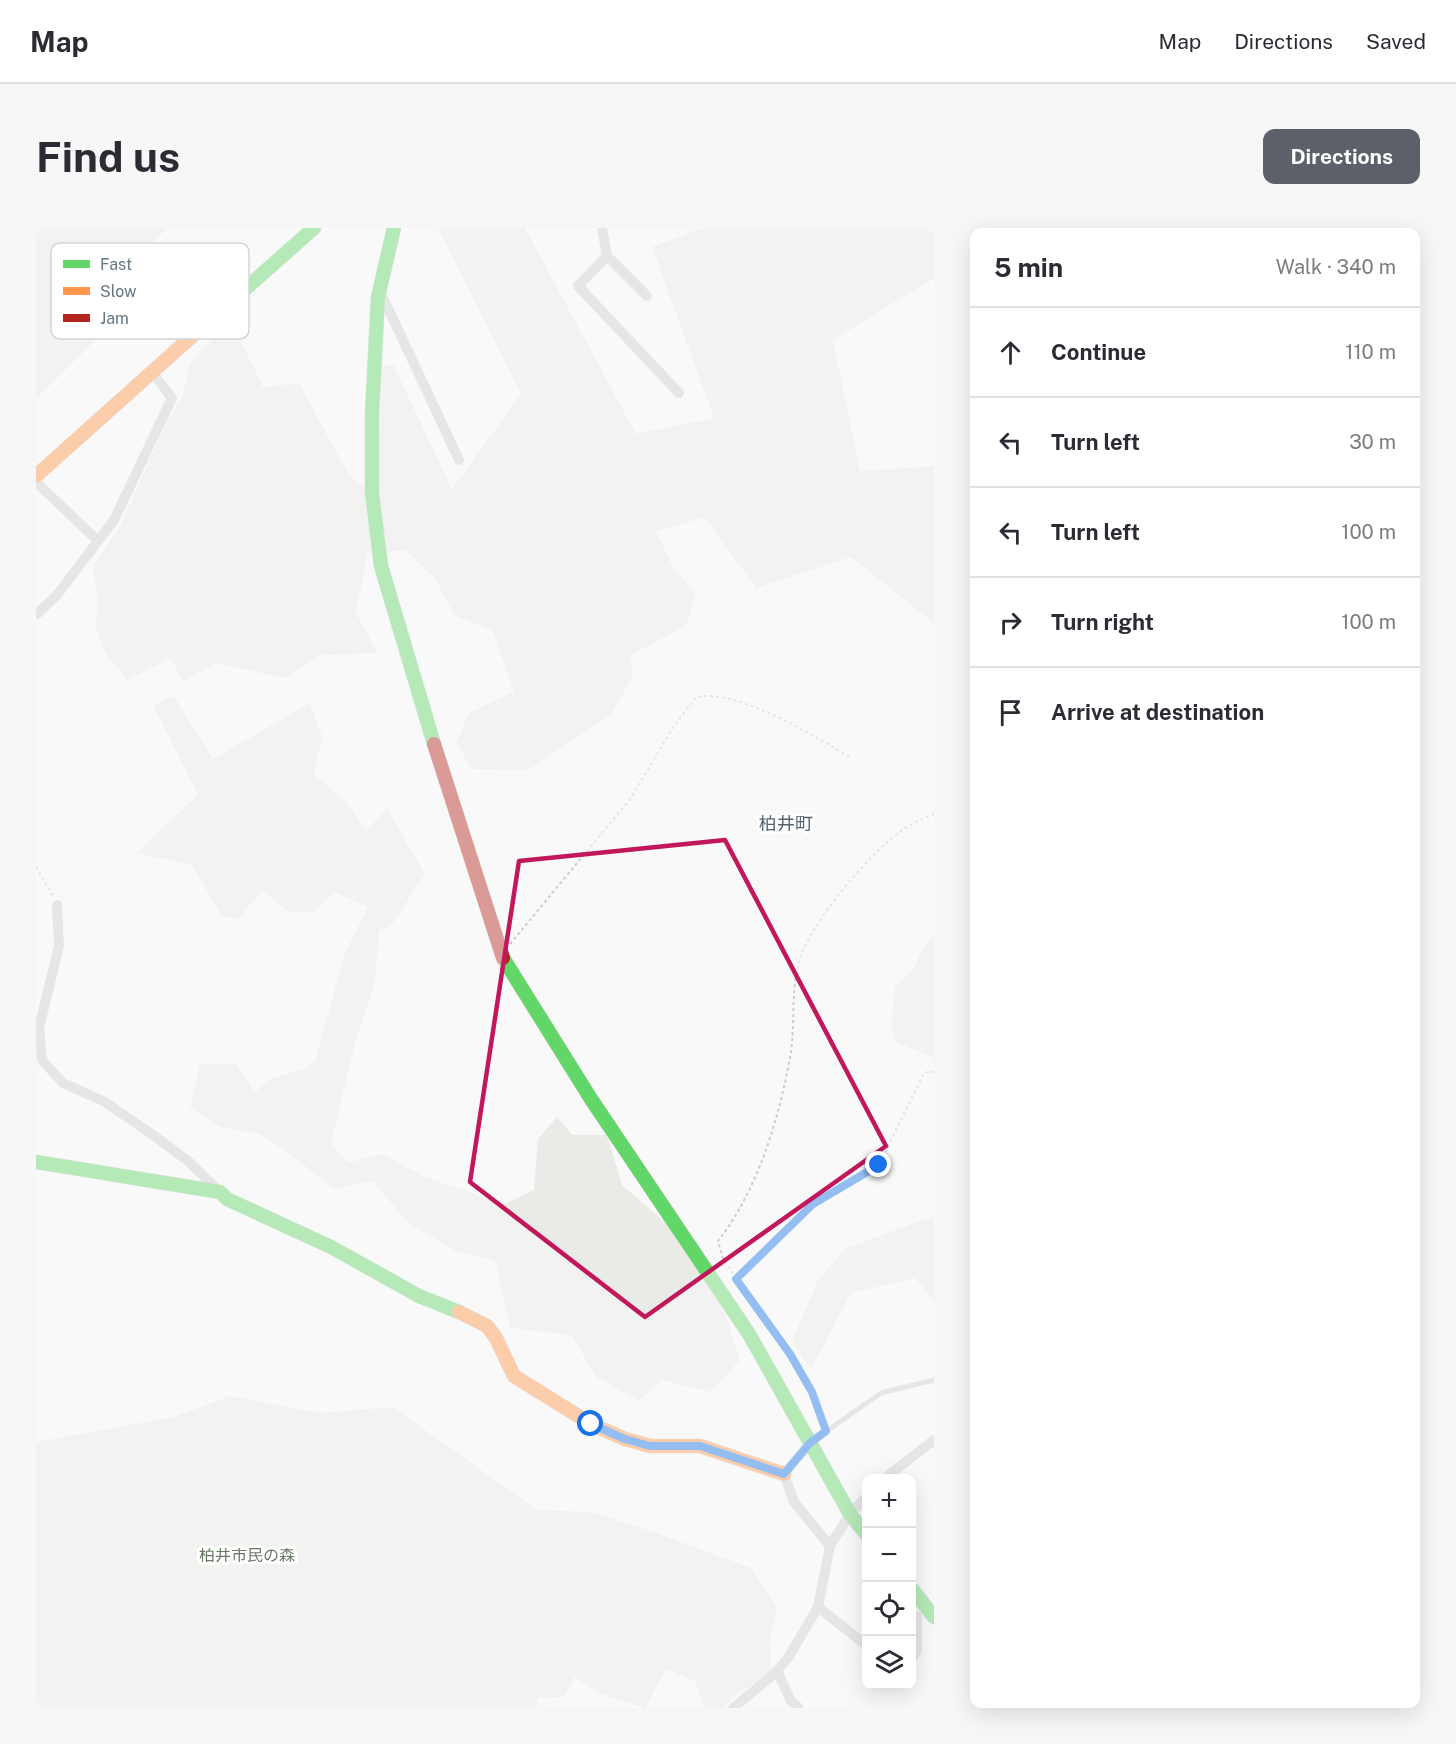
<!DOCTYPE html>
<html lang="en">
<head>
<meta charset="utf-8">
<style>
	body { margin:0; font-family:"Public Sans","Noto Sans JP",sans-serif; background:#f7f7f7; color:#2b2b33 }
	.controls { position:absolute; right:18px; bottom:18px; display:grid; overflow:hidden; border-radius:12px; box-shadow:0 6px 24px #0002 }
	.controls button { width:54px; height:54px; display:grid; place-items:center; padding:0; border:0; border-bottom:2px solid #e1e1e2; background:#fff; color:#2b2b33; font:30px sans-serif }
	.stop { position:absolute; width:18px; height:18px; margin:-14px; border:4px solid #1a73e8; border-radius:50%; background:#fff }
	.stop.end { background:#1a73e8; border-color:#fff; box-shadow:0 2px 6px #0008 }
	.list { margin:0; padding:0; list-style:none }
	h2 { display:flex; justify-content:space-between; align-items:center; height:78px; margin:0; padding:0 24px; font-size:26px }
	h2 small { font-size:20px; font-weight:400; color:#7c7c81 }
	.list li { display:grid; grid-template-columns:39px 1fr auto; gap:18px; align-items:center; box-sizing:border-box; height:90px; padding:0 24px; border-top:2px solid #e1e1e2 }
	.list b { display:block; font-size:22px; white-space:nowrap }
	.list em { font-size:20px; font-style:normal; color:#7c7c81 }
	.icon { flex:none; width:33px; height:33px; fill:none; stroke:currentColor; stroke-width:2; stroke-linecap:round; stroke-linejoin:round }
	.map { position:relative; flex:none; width:898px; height:1480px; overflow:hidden; border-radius:12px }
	header { display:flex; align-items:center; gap:36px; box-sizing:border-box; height:84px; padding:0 30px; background:#fff; border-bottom:2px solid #e1e1e2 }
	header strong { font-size:28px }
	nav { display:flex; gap:33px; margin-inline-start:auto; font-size:21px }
	.intro { display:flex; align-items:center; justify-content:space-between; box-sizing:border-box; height:144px; padding:0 36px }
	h1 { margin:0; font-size:42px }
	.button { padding:15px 27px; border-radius:12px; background:#5c6169; color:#fff; font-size:21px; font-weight:700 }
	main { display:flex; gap:36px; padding:0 36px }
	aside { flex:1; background:#fff; border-radius:12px; box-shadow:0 6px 24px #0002 }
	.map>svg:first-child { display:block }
	.green { fill:#e8ebe6 }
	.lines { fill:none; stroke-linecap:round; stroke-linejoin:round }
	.fast-casing { stroke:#d5d6d7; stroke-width:15 }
	.slow-casing { stroke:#d5d6d7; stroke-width:15 }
	.jam-casing { stroke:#d5d6d7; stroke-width:15 }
	.path { stroke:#cbcccd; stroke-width:2; stroke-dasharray:3 3; stroke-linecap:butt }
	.lane { stroke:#cecfd0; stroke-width:5 }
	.street { stroke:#cecfd0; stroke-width:10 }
	.fast { stroke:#63d668; stroke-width:14 }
	.slow { stroke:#ff974d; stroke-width:14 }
	.jam { stroke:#b3261e; stroke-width:14 }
	.route { stroke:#1a73e8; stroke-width:8 }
	.marked { fill:none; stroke:#c2185b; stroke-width:4.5; stroke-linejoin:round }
	.labels { text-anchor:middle; stroke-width:6; stroke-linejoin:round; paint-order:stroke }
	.park-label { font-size:16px; fill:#687a64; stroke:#fff }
	.neighbourhood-label { font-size:18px; fill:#57646e; stroke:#fff }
	.key { fill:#fff; stroke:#d1d6da; stroke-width:1.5 }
	.key-label { font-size:16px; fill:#657683 }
</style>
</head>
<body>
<header>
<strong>Map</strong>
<nav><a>Map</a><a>Directions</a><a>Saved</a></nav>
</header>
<div class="intro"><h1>Find us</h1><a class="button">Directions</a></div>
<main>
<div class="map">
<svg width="898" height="1480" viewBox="0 0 898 1480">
	<rect width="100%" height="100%" fill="#f9f9f9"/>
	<!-- green -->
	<g class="green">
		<path d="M 0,0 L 131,0 L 101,31 L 119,53 L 0,171 Z"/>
		<path d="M 402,0 L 489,0 L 600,206 L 678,190 L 616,19 L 667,0 L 898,0 L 898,50 L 797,112 L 824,243 L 898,238 L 898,395 L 815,329 L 720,360 L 668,289 L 620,304 L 638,341 L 660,365 L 650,398 L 595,427 L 596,451 L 574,487 L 493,542 L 436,541 L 420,515 L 433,485 L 478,464 L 457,403 L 418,387 L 400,352 L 370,322 L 331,326 L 320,385 L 342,425 L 286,427 L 248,450 L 180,435 L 147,454 L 135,430 L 91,452 L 69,424 L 59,397 L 62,373 L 57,338 L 84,298 L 129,198 L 147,167 L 154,135 L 179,109 L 199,101 L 227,159 L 263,155 L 313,247 L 343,270 L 345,138 L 357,136 L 416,261 L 485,166 Z"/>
		<path d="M 138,468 L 177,531 L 274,475 L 286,508 L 278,546 L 311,575 L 330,603 L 351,581 L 389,646 L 355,698 L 343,702 L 339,755 L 318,819 L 295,916 L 312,935 L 346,926 L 389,949 L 469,976 L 498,962 L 502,911 L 521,889 L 536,907 L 571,907 L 586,957 L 672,1032 L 704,1132 L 675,1164 L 626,1152 L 603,1173 L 559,1148 L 536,1107 L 474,1100 L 459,1032 L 420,1023 L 372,995 L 337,953 L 298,961 L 254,926 L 224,906 L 184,899 L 154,879 L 164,836 L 200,836 L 219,864 L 234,851 L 270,840 L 279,833 L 309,725 L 332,679 L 298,664 L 278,684 L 252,684 L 227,662 L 202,691 L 186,689 L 156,637 L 101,625 L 162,566 L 117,477 Z"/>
		<path d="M 898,708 L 898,830 L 860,814 L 855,799 L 859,758 L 878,741 L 886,721 Z"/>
		<path d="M 898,988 L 898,1072 L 879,1050 L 815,1065 L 775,1142 L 756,1113 L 782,1052 L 810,1020 Z"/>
		<path d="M 194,1168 L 283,1185 L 357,1179 L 501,1282 L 554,1284 L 612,1302 L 715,1340 L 741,1380 L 733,1414 L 737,1447 L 701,1466 L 688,1480 L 669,1480 L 659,1453 L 630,1441 L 609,1480 L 563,1465 L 539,1449 L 528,1469 L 502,1470 L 500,1480 L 0,1480 L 0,1214 L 138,1189 Z"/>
	</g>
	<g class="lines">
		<defs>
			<g id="fast">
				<path d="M 358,0 L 342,69 L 336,185 L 336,265 L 345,338 L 398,516"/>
				<path d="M 173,93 L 278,0"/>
				<path d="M 467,730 L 555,871 L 713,1106 L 814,1286 L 830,1306"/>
				<path d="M 0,934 L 184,964 L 191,971 L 295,1019 L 383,1068 L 423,1084"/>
				<path d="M 876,1361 L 898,1389"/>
			</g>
			<g id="slow">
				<path d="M 0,248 L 173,93"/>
				<path d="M 423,1084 L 451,1098 L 460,1110 L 478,1148 L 555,1196 L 589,1211 L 614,1218 L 664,1218 L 748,1246"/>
			</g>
			<path id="jam" d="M 398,516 L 467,730"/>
		</defs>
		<!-- fast casing -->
		<use href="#fast" class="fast-casing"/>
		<!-- slow casing -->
		<use href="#slow" class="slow-casing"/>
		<!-- jam casing -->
		<use href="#jam" class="jam-casing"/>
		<!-- path -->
		<g class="path">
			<path d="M 0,639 L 17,668"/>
			<path d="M 474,716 L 595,570 L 636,501 L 660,469 C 701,460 780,509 815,530"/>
			<path d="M 700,1051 L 777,976 L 843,937 L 887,847 L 893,843 L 898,844"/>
			<path d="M 787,1194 C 765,1133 723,1084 687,1031 L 682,1013 C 722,962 744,888 755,824 C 759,796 755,766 762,738 C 769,702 826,635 855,611 C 867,600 883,592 898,586"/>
		</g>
		<!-- lane -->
		<path class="lane" d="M 775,1214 L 845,1165 L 898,1152"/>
		<!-- street -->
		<g class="street">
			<path d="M 566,0 L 571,28 L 542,58 L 643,165"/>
			<path d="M 571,28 L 611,68"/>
			<path d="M 344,63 L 423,232"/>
			<path d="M 0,254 L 62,313"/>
			<path d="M 0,387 L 21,367 L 78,292 L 136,170 L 115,143"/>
			<path d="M 21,677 L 23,718 L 3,800 L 6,832 L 27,855 L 69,874 L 117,907 L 152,933 L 184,964"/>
			<path d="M 774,1215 L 748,1246 L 758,1274 L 794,1318"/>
			<path d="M 849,1250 L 898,1212"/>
			<path d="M 782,1379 L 830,1417"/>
			<path d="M 876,1430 L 881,1423 L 881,1388"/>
			<path d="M 741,1443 L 755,1473 L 763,1480"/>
			<path d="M 697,1480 L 737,1447 L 752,1430 L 782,1379 L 794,1318 L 814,1286 L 830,1269"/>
		</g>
		<!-- fast -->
		<use href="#fast" class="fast"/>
		<!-- slow -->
		<use href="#slow" class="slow"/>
		<!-- jam -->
		<use href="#jam" class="jam"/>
	</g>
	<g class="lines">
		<!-- route -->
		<path class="route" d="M 555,1196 L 589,1211 L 614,1218 L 664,1218 L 748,1246 L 774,1215 L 790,1203 L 776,1164 L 754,1126 L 700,1051 L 777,976 L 843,937"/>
	</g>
	<!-- marked area -->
	<path d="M0 0H898V1480H0ZM 689,612 L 850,918 L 609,1089 L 434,954 L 483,633 Z" fill="#f9f9f9" fill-opacity=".55" fill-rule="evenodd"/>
	<path class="marked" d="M 689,612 L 850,918 L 609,1089 L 434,954 L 483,633 Z"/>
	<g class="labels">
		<!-- park labels -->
		<g class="park-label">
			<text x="211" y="1333">柏井市民の森</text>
		</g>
		<!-- neighbourhood labels -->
		<g class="neighbourhood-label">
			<text x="750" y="602">柏井町</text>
		</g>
	</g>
	<!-- legend -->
	<rect x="15" y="15" width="198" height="96" rx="9" class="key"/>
	<rect x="27" y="32" width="27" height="8" fill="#63d668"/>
	<rect x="27" y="59" width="27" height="8" fill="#ff974d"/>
	<rect x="27" y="86" width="27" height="8" fill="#b3261e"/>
	<g class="key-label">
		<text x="64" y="42">Fast</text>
		<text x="64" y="69">Slow</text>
		<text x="64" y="96">Jam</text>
	</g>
</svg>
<div class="controls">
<button>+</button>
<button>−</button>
<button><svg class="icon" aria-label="locate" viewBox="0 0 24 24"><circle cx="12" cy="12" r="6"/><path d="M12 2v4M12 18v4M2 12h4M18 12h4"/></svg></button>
<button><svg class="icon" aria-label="layers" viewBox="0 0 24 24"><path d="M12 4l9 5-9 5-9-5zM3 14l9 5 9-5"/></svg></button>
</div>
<div class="stop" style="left:555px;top:1196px"></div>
<div class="stop end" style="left:843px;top:937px"></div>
</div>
<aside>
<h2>5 min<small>Walk · 340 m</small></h2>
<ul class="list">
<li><svg class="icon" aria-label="ahead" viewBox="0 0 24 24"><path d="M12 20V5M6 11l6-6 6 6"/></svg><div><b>Continue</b></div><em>110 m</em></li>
<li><svg class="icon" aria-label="left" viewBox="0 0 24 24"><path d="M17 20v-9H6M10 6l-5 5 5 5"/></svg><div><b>Turn left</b></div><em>30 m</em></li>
<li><svg class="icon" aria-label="left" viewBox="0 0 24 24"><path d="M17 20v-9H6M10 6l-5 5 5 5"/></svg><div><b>Turn left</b></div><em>100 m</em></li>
<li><svg class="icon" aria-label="right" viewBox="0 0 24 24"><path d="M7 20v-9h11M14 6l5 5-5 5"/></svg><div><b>Turn right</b></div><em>100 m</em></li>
<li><svg class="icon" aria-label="arrive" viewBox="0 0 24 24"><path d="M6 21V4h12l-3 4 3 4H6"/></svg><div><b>Arrive at destination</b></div></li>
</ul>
</aside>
</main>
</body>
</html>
